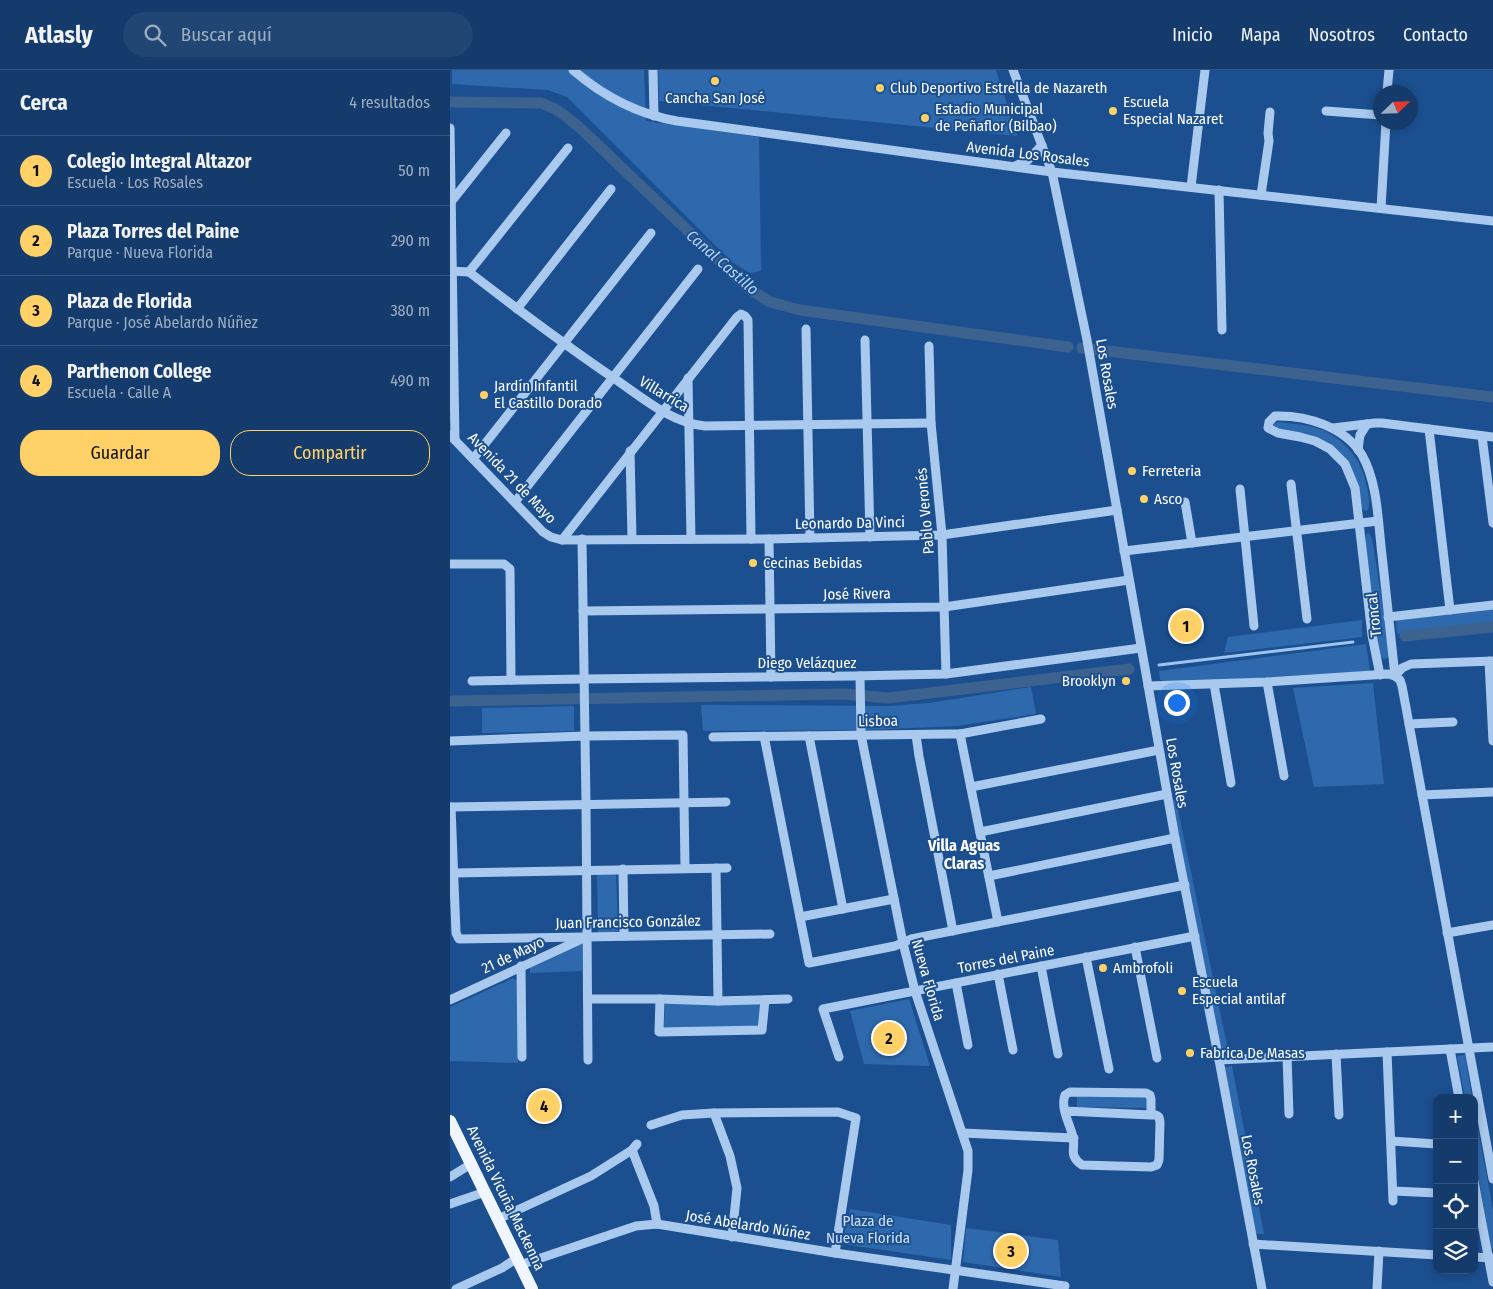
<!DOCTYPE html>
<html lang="es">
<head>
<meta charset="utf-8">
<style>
	body { margin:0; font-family:"Fira Sans Condensed",sans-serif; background:#214673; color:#f1f3f6 }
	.controls { position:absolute; right:15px; bottom:15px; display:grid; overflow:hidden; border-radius:10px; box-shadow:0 2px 8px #0003 }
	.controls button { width:45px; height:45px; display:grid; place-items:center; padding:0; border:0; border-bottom:1px solid #33557e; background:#143b6b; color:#f1f3f6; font:25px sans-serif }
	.compass { position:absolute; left:923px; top:15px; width:45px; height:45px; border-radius:50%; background:#143b6b; box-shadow:0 2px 8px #0003; rotate:67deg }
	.you { position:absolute; left:726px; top:632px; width:18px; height:18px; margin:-12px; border:4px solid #fff; border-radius:50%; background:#1a73e8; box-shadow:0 0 0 8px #1a73e833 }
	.badge { display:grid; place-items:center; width:32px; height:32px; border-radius:50%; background:#ffd166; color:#111; font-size:16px; font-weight:700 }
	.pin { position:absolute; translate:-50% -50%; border:2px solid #fff; box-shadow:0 1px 5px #0006 }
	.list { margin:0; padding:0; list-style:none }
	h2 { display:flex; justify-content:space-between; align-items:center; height:65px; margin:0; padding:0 20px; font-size:21px }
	h2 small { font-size:16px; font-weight:400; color:#9dadc1 }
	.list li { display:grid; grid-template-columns:32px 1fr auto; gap:15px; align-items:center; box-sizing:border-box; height:70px; padding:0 20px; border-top:1px solid #33557e }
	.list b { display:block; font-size:19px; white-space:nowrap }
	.list p { margin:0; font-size:16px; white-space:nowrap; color:#9dadc1 }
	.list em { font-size:16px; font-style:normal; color:#9dadc1 }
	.actions { display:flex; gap:10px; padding:15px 20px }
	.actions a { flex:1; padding:11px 0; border:1px solid #ffd166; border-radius:20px; text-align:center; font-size:18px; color:#ffd166 }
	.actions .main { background:#ffd166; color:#111 }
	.icon { flex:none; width:28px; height:28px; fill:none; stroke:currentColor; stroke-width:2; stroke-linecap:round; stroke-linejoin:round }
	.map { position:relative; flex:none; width:1043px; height:1219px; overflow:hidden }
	header { display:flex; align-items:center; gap:30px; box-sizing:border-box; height:70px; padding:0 25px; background:#143b6b; border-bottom:1px solid #33557e }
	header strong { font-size:24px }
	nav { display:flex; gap:28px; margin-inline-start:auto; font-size:18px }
	.search { width:350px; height:45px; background:#214673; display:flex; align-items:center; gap:12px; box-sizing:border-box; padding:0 18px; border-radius:28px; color:#9dadc1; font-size:19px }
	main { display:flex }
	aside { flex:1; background:#143b6b }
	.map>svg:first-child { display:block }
	.green { fill:#2e69ad }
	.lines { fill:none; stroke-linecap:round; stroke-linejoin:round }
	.stream { stroke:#9cc4f0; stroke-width:3 }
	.canal { stroke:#3c6290; stroke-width:11 }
	.minor { stroke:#a9c9ee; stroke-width:9 }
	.major { stroke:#f0f6ff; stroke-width:12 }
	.poi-dot { fill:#ffd166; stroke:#1b4f8f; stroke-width:2 }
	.labels { text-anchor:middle; stroke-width:4; stroke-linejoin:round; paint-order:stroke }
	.poi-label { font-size:15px; fill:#fff; stroke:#1b4f8f; text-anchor:start }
	.street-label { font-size:15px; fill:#fff; stroke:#1b4f8f }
	.park-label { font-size:15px; fill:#cfe3fa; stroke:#1b4f8f }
	.water-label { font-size:16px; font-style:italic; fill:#b5d3f5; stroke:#1b4f8f }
	.neighbourhood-label { font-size:16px; font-weight:bold; fill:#fff; stroke:#1b4f8f }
</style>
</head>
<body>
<header>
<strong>Atlasly</strong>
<div class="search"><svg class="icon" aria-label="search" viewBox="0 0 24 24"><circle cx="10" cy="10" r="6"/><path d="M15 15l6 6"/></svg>Buscar aquí</div>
<nav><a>Inicio</a><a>Mapa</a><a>Nosotros</a><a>Contacto</a></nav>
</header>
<main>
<aside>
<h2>Cerca<small>4 resultados</small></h2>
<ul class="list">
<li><span class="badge">1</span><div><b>Colegio Integral Altazor</b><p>Escuela · Los Rosales</p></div><em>50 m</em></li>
<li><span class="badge">2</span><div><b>Plaza Torres del Paine</b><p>Parque · Nueva Florida</p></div><em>290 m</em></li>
<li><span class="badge">3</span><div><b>Plaza de Florida</b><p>Parque · José Abelardo Núñez</p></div><em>380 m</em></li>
<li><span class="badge">4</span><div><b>Parthenon College</b><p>Escuela · Calle A</p></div><em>490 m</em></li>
</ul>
<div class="actions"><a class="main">Guardar</a><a>Compartir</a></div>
</aside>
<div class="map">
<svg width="1043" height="1219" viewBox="0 0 1043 1219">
	<rect width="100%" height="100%" fill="#1b4f8f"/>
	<!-- green -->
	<g class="green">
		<path d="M 2,0 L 194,0 L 196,51 L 309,67 L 311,201 L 300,203 L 282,192 L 117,27 L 98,20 L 2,14 Z"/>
		<path d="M 208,0 L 546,0 L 567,66 L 209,31 Z"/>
		<path d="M 828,352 C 838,353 849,354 859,356 C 886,361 911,385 916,413 C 918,422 921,431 918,440 L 915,441 L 910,436 L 887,382 L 823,357 L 824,354 Z"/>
		<path d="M 917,463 L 919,463 L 922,468 L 940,583 L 938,588 L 933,589 L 929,584 L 915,474 Z"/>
		<path d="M 1043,538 L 1043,554 L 947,564 L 946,550 Z"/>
		<path d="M 912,550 L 912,567 L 774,583 L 778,567 Z"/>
		<path d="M 916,574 L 920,601 L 723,613 L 710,610 L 709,601 Z"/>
		<path d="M 923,613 L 934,714 L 864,717 L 843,618 Z"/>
		<path d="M 581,617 L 586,644 L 508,656 L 414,660 L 253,661 L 251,635 L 438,636 L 479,633 Z"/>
		<path d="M 124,636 L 124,661 L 32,663 L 32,638 Z"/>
		<path d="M 722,730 L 726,730 L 778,980 L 770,981 Z"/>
		<path d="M 147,802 L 166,802 L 168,862 L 148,864 Z"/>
		<path d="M 132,870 L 132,901 L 80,903 L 80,895 Z"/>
		<path d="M 63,908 L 68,911 L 68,993 L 0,991 L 0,937 Z"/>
		<path d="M 459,929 L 480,996 L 414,994 L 400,941 Z"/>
		<path d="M 215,933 L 310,934 L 308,956 L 214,958 Z"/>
		<path d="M 1015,985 L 1022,1028 L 1015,1028 L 1007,986 Z"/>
		<path d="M 782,996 L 814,1164 L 805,1164 L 774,997 Z"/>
		<path d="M 627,1025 L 697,1026 L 697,1038 L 627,1037 Z"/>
		<path d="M 1024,1038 L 1043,1140 L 1043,1179 L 1041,1179 L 1024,1081 Z"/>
		<path d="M 400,1139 L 501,1155 L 501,1190 L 392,1174 Z"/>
		<path d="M 516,1158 L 608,1170 L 611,1207 L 513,1192 Z"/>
	</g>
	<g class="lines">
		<!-- stream -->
		<path class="stream" d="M 709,595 L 903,572"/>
		<!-- canal -->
		<g class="canal">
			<path d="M 0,32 L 91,33 L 106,39 L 128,56 L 298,218 L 320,232 L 350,240 L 618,277"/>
			<path d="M 632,278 L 1043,327"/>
			<path d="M 955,566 L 1043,557"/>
			<path d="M 0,631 L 394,624 L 438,628 L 679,599"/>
		</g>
		<!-- minor -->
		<g class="minor">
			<path d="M 123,0 C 153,26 187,44 227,51 L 602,102 L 1043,151"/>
			<path d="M 203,0 L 204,46"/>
			<path d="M 563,0 L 602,102 L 637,270 L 725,768 L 769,990 L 812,1219"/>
			<path d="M 937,22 L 939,0"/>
			<path d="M 876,41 L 931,45"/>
			<path d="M 0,58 L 5,370"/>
			<path d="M 565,96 L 578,90 L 592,75"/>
			<path d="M 741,117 L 755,0"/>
			<path d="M 769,120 L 772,260"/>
			<path d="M 811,125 L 819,71 L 818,63 L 820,42"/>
			<path d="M 1,132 L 56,63"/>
			<path d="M 931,138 L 936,52"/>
			<path d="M 0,201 L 19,202 C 67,239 115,275 165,309 C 193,328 221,353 255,356 L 481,353"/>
			<path d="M 19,202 L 118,78"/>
			<path d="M 67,239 L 161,119"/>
			<path d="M 356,259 L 360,468"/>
			<path d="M 415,270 L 420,467"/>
			<path d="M 479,276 L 481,353 L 492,465 L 496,604"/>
			<path d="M 238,308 L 241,469"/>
			<path d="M 883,358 L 925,353 L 932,353 L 1043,367"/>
			<path d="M 979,359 L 1000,540"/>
			<path d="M 0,365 L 93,462 L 101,467 L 112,470 L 319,469 L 492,465 L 667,440"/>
			<path d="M 1032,366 L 1043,453"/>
			<path d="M 908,380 L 910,365 L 917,354"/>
			<path d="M 180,381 L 182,469"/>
			<path d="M 23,389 L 201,163"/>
			<path d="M 841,414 L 857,549"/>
			<path d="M 790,419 L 804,556"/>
			<path d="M 65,432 L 248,199"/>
			<path d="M 735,432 L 742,473"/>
			<path d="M 132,469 L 136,733 L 138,990"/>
			<path d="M 319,469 L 321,607"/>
			<path d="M 112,470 L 287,247 L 291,244 L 295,246 L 298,250 L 301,469"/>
			<path d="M 674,481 L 928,451"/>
			<path d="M 0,494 L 54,494 L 60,499 L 61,610"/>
			<path d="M 133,541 L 494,537 L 679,510"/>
			<path d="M 938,547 L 1043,535"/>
			<path d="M 1039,591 L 1043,671"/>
			<path d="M 930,605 L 922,565 L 905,418 L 895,394 L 880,379 L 865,371 L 850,367 L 828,363 L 818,358 L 819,352 L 825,346 C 857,345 895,357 912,385 C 928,413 928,453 932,485 C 936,525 941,566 945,606 L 950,610 L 952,616 L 1043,1109"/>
			<path d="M 410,606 L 411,665 L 453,873 L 465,921 L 518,1081 L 518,1100 L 503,1219"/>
			<path d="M 945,606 L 952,598 L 961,594 L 1043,591"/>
			<path d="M 22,611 L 134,609 L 403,606 L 496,604 L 691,578"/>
			<path d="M 817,612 L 834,706"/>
			<path d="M 764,614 L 781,713"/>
			<path d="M 698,616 L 817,612 L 938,604 L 945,606"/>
			<path d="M 959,654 L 1003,652"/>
			<path d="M 510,664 L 548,852"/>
			<path d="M 466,665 L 469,686 L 503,861"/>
			<path d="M 314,666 L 359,893 L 445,876 L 461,869 L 735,815"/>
			<path d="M 359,666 L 393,839"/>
			<path d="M 263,667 L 499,664 L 510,664 L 591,649"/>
			<path d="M 0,671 L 135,666 L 233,665 L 235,798"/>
			<path d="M 521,717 L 709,680"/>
			<path d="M 972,725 L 1043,722"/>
			<path d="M 0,737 L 276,732"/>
			<path d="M 1,737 L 6,863 L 9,869 L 320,864"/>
			<path d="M 530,762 L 717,724"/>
			<path d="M 266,798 L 268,931"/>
			<path d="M 173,799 L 174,866"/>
			<path d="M 4,803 L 277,798"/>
			<path d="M 539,806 L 725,768"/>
			<path d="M 350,847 L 444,829"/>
			<path d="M 997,863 L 1043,855"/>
			<path d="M 685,877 L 707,988"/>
			<path d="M 636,887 L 659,999"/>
			<path d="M 71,896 L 72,987"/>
			<path d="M 591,896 L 608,984"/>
			<path d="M 548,904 L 563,980"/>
			<path d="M 506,913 L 518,975"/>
			<path d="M 138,929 L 210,929 L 268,931 L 338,929"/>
			<path d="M 210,929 L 209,962 L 312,960 L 315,930"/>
			<path d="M 0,930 L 134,868"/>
			<path d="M 1000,979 L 1009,1028"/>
			<path d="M 937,982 L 943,1131"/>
			<path d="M 886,984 L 889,1045"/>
			<path d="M 837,986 L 839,1044"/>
			<path d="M 389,987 L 373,939 L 745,866"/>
			<path d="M 769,990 L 1043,977"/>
			<path d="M 615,1041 L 701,1045 L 706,1045 L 709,1047 L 710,1052 L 709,1090 L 707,1095 L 701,1097 L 632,1095 C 629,1093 626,1091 624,1086 C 622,1081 625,1073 623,1067 C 620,1054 610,1038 615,1025 L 620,1022 L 696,1023 L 700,1025 L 701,1029 L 701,1045"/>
			<path d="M 264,1043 L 280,1086 L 287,1118 L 282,1167"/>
			<path d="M 201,1055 L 232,1045 L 264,1043 L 388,1042 L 406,1048 L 385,1183"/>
			<path d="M 513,1063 L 624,1068"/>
			<path d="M 941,1071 L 987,1074"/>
			<path d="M 182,1080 L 204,1136 L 207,1154"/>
			<path d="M 0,1107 L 21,1094"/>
			<path d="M 1024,1111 L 1043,1212"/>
			<path d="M 943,1121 L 987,1123"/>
			<path d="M 0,1134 L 35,1122"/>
			<path d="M 48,1149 L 141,1106 L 182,1080 L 187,1074"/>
			<path d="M 803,1174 L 987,1185"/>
			<path d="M 1024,1187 L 1043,1188"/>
			<path d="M 70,1195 L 186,1156 L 207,1154 L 385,1183 L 615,1216"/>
			<path d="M 6,1219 L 52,1198 L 67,1188"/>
			<path d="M 927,1219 L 929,1181"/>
		</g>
		<!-- major -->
		<path class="major" d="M 0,1051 L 82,1219"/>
	</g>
	<!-- markers -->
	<g class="poi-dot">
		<circle cx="265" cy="11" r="5"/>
		<circle cx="430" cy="18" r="5"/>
		<circle cx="663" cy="41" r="5"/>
		<circle cx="475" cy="48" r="5"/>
		<circle cx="34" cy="325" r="5"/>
		<circle cx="682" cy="401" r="5"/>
		<circle cx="694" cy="429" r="5"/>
		<circle cx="303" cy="493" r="5"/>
		<circle cx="676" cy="611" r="5"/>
		<circle cx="653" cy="898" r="5"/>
		<circle cx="732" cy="921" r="5"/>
		<circle cx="740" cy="983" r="5"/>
	</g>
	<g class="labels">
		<!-- poi labels -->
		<g class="poi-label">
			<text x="440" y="23">Club Deportivo Estrella de Nazareth</text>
			<text x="265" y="33" text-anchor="middle">Cancha San José</text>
			<text x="673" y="37">Escuela<tspan x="673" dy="17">Especial Nazaret</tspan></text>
			<text x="485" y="44">Estadio Municipal<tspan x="485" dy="17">de Peñaflor (Bilbao)</tspan></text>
			<text x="44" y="321">Jardín Infantil<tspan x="44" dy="17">El Castillo Dorado</tspan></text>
			<text x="692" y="406">Ferreteria</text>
			<text x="704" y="434">Asco</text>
			<text x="313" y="498">Cecinas Bebidas</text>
			<text x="666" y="616" text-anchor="end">Brooklyn</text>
			<text x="663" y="903">Ambrofoli</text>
			<text x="742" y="917">Escuela<tspan x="742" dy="17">Especial antilaf</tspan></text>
			<text x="750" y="988">Fabrica De Masas</text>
		</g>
		<!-- street labels -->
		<g class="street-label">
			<text transform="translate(578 84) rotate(7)" y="5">Avenida Los Rosales</text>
			<text transform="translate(657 304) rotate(80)" y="5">Los Rosales</text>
			<text transform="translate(214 324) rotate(31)" y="5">Villarrica</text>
			<text transform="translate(62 408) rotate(46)" y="5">Avenida 21 de Mayo</text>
			<text transform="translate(475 441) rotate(-95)" y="5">Pablo Veronés</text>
			<text transform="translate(400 453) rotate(-1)" y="5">Leonardo Da Vinci</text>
			<text transform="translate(407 524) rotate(-1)" y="5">José Rivera</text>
			<text transform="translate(924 545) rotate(-96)" y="5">Troncal</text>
			<text x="357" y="598">Diego Velázquez</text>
			<text transform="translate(428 651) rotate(-1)" y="5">Lisboa</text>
			<text transform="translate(727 703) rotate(80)" y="5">Los Rosales</text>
			<text transform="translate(178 852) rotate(-1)" y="5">Juan Francisco González</text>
			<text transform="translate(63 885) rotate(-25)" y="5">21 de Mayo</text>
			<text transform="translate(556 889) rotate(-11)" y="5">Torres del Paine</text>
			<text transform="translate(478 910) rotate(74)" y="5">Nueva Florida</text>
			<text transform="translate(803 1100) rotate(79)" y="5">Los Rosales</text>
			<text transform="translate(56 1128) rotate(64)" y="5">Avenida Vicuña Mackenna</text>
			<text transform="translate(298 1155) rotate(9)" y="5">José Abelardo Núñez</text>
		</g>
		<!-- park labels -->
		<g class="park-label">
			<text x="418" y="1156">Plaza de<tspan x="418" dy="17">Nueva Florida</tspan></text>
		</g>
		<!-- water labels -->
		<g class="water-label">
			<text transform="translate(273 192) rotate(41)" y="6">Canal Castillo</text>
		</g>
		<!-- neighbourhood labels -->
		<g class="neighbourhood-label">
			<text x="514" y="781">Villa Aguas<tspan x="514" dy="18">Claras</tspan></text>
		</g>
	</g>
</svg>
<div class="controls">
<button>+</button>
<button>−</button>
<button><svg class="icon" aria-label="locate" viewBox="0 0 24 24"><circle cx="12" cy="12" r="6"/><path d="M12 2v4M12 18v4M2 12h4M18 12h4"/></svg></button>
<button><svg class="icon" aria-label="layers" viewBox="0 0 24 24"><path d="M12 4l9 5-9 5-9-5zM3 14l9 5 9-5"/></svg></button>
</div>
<svg class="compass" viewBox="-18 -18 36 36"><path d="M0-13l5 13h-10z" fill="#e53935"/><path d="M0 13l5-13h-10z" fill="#9dadc1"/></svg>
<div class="you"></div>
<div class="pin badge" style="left:736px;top:556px">1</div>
<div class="pin badge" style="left:439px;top:968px">2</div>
<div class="pin badge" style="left:561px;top:1181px">3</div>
<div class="pin badge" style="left:94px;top:1036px">4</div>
</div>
</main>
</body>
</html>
